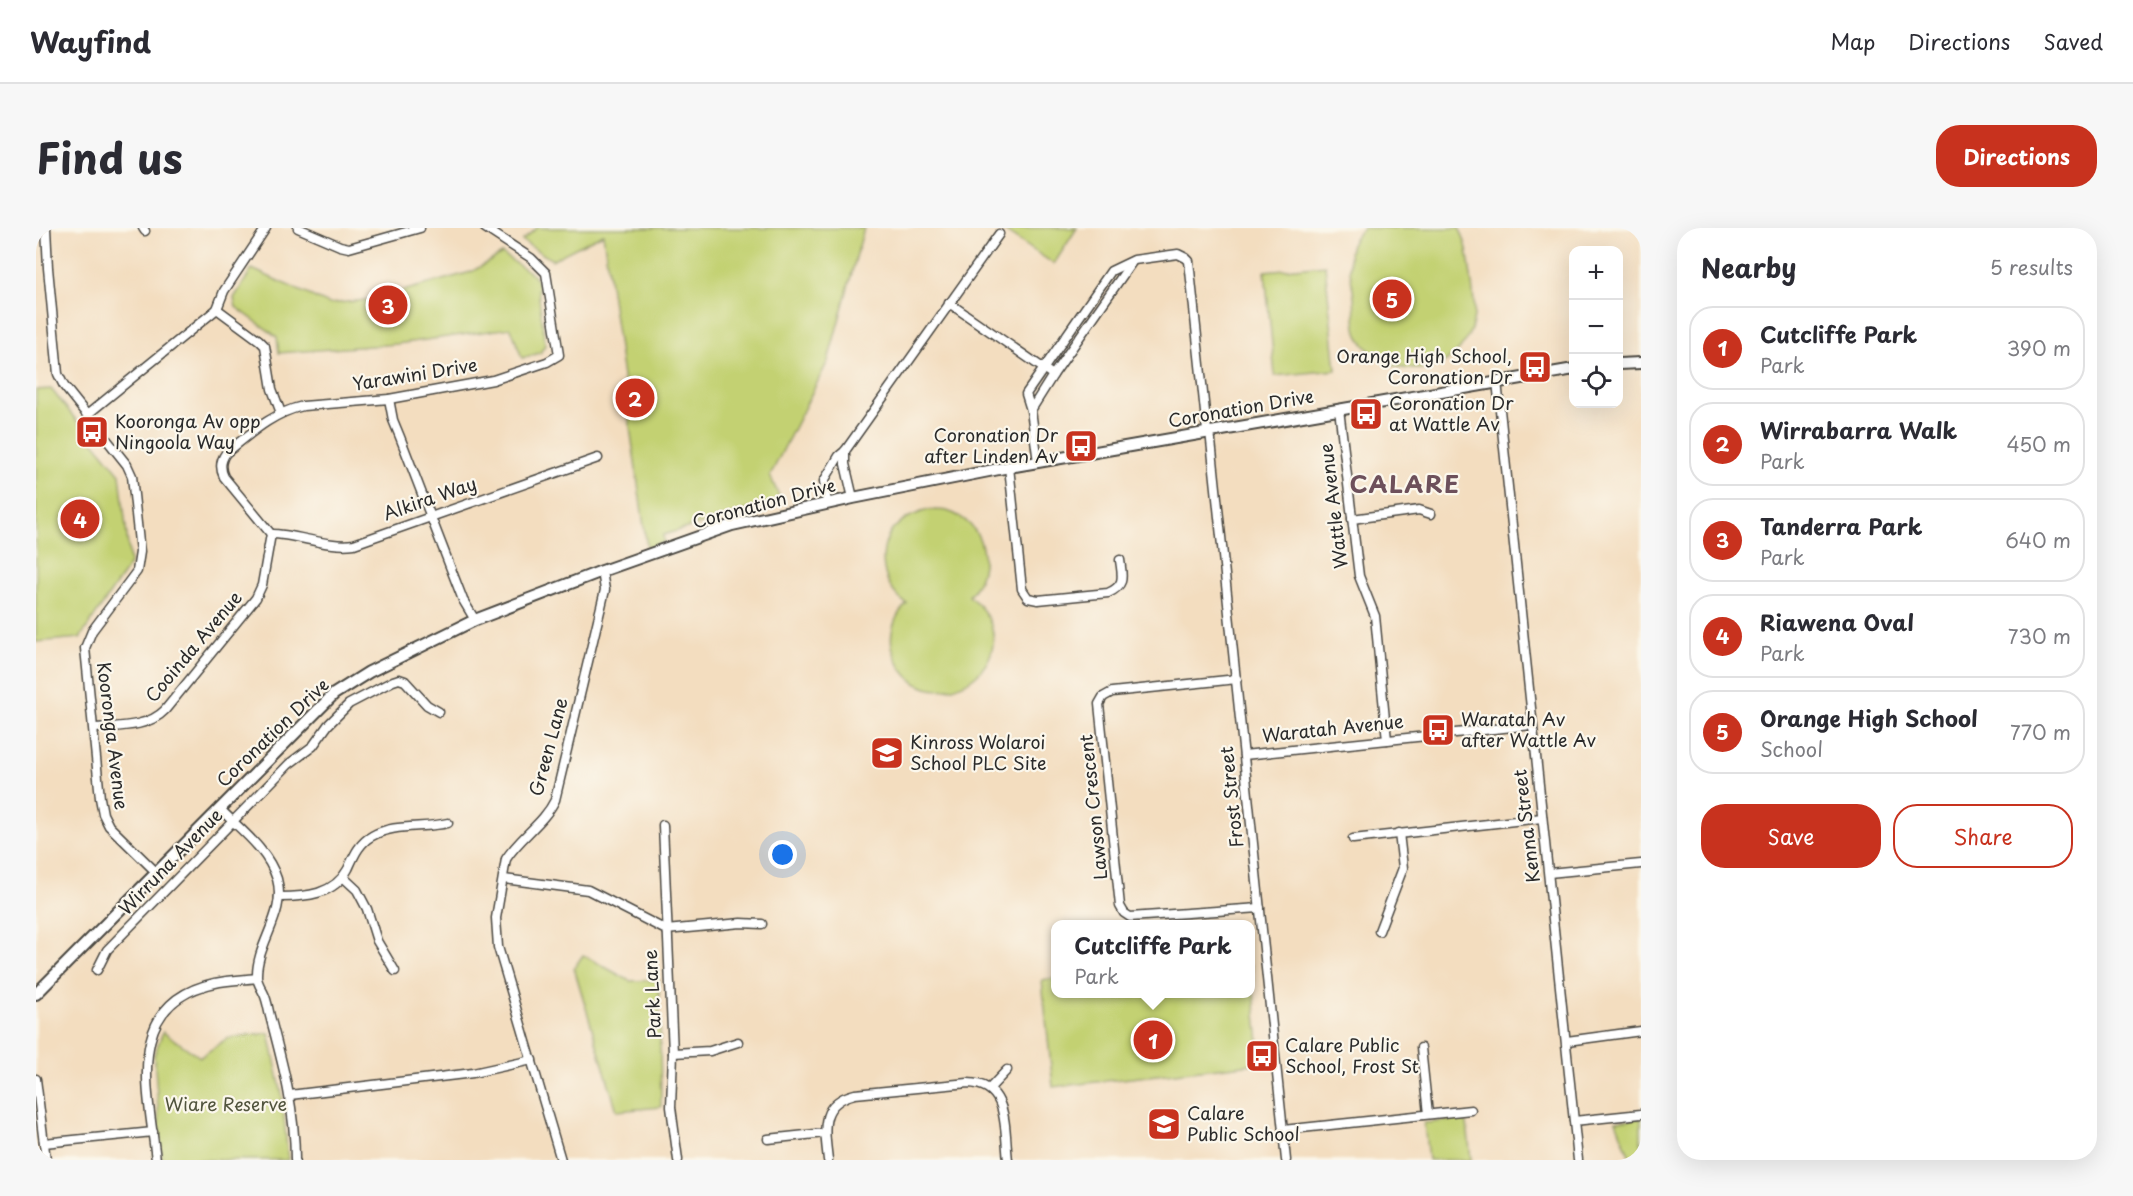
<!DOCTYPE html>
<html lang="en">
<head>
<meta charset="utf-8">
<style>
	body { margin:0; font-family:"Playpen Sans",sans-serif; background:#f7f7f7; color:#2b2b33 }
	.controls { position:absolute; right:18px; top:18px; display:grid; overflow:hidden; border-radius:12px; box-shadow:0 6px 24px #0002 }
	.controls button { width:54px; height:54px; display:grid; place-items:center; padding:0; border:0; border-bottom:2px solid #e1e1e2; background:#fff; color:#2b2b33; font:30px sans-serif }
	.you { position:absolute; left:747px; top:627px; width:21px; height:21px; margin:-15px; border:4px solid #fff; border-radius:50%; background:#1a73e8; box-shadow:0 0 0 9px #1a73e833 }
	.badge { display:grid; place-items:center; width:39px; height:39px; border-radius:50%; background:#c8321e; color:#fff; font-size:20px; font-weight:700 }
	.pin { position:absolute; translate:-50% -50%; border:3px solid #fff; box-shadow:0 2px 6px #0006 }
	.popup { position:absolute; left:1015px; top:692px; width:204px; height:78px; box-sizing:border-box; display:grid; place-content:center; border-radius:12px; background:#fff; filter:drop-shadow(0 2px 4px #0005); font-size:20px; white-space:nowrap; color:#7c7c81 }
	.popup b { font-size:22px; color:#2b2b33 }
	.popup::after { content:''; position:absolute; left:50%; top:100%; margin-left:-12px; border:12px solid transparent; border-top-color:#fff }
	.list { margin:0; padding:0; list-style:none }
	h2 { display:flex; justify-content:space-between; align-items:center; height:78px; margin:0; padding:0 24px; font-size:26px }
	h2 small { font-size:20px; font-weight:400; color:#7c7c81 }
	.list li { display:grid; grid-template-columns:39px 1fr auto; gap:18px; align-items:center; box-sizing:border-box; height:84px; margin:0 12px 12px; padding:0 12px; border:2px solid #e1e1e2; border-radius:24px }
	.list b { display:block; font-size:22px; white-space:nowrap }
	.list p { margin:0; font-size:20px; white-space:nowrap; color:#7c7c81 }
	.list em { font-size:20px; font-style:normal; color:#7c7c81 }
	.actions { display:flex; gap:12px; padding:18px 24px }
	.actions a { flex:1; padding:14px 0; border:2px solid #c8321e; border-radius:24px; text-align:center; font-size:21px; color:#c8321e }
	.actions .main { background:#c8321e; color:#fff }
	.icon { flex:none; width:33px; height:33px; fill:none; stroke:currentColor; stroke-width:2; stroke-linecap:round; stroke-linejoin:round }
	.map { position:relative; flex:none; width:1605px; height:932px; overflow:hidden; border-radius:24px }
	header { display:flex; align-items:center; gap:36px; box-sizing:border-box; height:84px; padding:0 30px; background:#fff; border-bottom:2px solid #e1e1e2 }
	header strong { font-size:28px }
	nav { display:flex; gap:33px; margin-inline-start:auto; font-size:21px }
	.intro { display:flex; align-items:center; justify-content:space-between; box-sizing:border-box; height:144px; padding:0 36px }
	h1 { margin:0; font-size:42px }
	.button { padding:15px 27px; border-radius:24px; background:#c8321e; color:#fff; font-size:21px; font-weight:700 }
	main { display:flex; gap:36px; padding:0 36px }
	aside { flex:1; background:#fff; border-radius:24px; box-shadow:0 6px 24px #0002 }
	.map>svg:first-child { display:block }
	.green { fill:#c3d172; stroke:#777e4e; stroke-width:1.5 }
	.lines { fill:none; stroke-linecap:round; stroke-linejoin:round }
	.minor-casing { stroke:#494641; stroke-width:11 }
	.secondary-casing { stroke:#494641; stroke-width:14 }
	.minor { stroke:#fff; stroke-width:8 }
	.secondary { stroke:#fff; stroke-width:10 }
	.labels { text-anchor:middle; stroke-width:4.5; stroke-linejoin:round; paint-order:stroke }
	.poi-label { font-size:18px; fill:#2b2b2b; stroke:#fbf7ec; text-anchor:start }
	.street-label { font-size:18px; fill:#2b2b2b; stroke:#fbf7ec }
	.park-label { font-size:18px; fill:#51543d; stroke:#fbf7ec }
	.district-label { font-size:24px; font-weight:bold; letter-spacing:1.5px; fill:#6d505b; stroke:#fbf7ec }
</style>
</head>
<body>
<header>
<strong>Wayfind</strong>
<nav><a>Map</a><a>Directions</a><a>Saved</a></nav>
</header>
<div class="intro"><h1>Find us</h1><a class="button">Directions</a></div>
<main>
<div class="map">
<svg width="1605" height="932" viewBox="0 0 1605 932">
	<rect width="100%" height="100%" fill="#fbf7ec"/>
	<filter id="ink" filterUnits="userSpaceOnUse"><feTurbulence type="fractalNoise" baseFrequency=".0167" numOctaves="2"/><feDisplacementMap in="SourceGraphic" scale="12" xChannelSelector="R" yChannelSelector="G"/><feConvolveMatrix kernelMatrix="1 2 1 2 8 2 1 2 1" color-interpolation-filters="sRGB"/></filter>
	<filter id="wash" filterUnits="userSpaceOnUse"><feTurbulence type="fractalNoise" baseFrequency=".008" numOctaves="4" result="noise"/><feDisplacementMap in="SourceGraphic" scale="24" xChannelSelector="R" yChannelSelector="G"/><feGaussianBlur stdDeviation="1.35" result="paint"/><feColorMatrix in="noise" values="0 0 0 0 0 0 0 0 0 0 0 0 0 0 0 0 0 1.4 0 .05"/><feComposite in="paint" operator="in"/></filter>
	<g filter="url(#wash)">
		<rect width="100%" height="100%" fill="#f3ddbf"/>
		<!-- green -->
		<g class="green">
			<path d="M 501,0 L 828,0 L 792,133 L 734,248 L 745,272 L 627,307 L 628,314 L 611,320 L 567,6 L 516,32 L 486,13 Z"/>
			<path d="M 964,0 L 1041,0 L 1018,36 Z"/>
			<path d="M 1327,0 L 1423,0 C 1432,15 1432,30 1435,48 C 1437,67 1442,88 1433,106 C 1413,153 1348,152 1323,109 C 1318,102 1319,79 1318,69 C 1316,53 1311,35 1314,19 C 1316,12 1323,6 1327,0 Z"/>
			<path d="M 466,26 L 496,46 L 501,53 L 509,117 L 504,125 L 486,130 L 475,100 L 361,116 L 243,125 L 241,109 L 200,79 L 198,70 L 216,41 L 293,76 L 338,71 L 435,44 Z"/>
			<path d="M 1289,37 L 1300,142 L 1239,148 L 1229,43 Z"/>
			<path d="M 15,161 L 84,246 L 94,336 L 44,410 L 0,414 L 0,162 Z"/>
			<path d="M 892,282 C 898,282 905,282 911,283 C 950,295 958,339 933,368 C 1009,430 885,512 857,422 C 852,407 859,386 871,376 C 846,361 839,322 858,300 C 868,290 879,286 892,282 Z"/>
			<path d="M 547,727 L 594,753 L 623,752 L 625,879 L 581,883 L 538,740 Z"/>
			<path d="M 1215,736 L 1225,835 L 1017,859 L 1006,752 L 1019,750 L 1020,766 L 1214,766 Z"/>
			<path d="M 127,804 L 164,829 L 192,810 L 233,805 L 246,867 L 252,932 L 126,932 L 118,827 Z"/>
			<path d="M 1605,890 L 1605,932 L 1595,932 L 1580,893 Z"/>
			<path d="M 1421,892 L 1431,895 L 1435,932 L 1392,932 L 1388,895 Z"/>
		</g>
	</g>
	<g filter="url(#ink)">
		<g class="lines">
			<defs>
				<g id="minor">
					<path d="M 10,0 L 12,40 L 22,146 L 28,158 L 91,237 L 96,248 L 104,324 L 101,343 L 56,403 L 49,420 L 64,570 L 67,586 L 73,598 L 121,645"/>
					<path d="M 107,0 L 109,3"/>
					<path d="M 262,0 L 304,18 L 313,20 L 384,0"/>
					<path d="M 913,75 L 1017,147"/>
					<path d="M 181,81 L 223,112 L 229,118 L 236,161 L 245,185"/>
					<path d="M 1461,153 L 1542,932"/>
					<path d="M 353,171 L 357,192 L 364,209 L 427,372 L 439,392"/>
					<path d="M 1303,181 L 1323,348 L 1339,388 L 1351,512"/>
					<path d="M 995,182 L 1017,147 L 1096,34"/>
					<path d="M 52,186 L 181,81 L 188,63 L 230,0"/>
					<path d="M 1174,203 L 1250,932"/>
					<path d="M 809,223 L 809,236 L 817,270"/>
					<path d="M 1002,234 L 995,182 L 990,166 L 1075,43 L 1098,32 L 1142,26 L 1150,30 L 1153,33 L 1171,203"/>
					<path d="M 973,239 L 986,361 L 992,370 L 1002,372 L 1072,365 C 1090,357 1086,348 1084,332"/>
					<path d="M 791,275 L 788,253 L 803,228 L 809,223 L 963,6"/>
					<path d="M 1316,291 L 1383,282 L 1395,286"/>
					<path d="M 235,306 L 188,249 C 184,241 184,233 190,225 C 214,206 236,185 267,178 L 353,171 L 457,152 L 511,134 L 523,127 L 510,45 L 495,30 L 449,0"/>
					<path d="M 235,306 C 261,306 292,320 318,316 L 562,230"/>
					<path d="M 1201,451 L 1076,464 L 1067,469 L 1063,476 L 1084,678 L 1088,685 L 1094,689 L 1224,680"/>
					<path d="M 58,500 C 81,498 112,500 129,482 L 220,370 L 226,357 L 235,306"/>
					<path d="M 1208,527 L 1496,497"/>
					<path d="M 184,581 C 205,602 232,622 241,651 C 251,686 220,715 221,749 C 221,754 225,760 228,766 C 231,772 232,780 234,788 C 247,837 259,880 259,932"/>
					<path d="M 627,597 L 637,825 L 635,879 L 642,932"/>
					<path d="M 1317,611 L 1506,590"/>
					<path d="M 1513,645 L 1605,636"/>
					<path d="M 307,649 L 321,662 L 331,681 L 341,713 L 359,743"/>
					<path d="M 468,651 L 552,662 L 630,702 L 705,695 L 726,696"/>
					<path d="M 243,669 C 270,669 298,667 312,641 C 318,628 323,615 336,608 C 358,595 387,601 412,595"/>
					<path d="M 1343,703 L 1367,640 L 1363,605"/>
					<path d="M 61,742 L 71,722 L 253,536 L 277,518 L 292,497 L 313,476 L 357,453 L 363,451 L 369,453 L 391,477 L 403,484"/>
					<path d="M 1531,813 L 1605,803"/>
					<path d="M 1385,820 L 1392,886"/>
					<path d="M 637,825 L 674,823 L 702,814"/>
					<path d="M 0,851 L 10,932"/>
					<path d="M 954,860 L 971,842"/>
					<path d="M 254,867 L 437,845 L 496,832"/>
					<path d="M 1538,893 L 1605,886"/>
					<path d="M 1247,902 L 1435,882"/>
					<path d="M 732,911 L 789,905"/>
					<path d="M 8,915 L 117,904"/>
					<path d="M 120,932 C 113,865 86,775 179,755 C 192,752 207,752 220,750"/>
					<path d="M 525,932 L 462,719 L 460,690 L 470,631 C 484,609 508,595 519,572 L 569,362 L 566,343"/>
					<path d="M 792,932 C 789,903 782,875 819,866 L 932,855 C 974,856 968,901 972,932"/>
				</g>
				<g id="secondary">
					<path d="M 1582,136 L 1605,135"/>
					<path d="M 0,766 L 298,466 L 333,444 L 439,392 L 566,343 L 696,297 L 817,270 L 973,239 L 1538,141"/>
				</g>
			</defs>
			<!-- minor casing -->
			<use href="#minor" class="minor-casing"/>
			<!-- secondary casing -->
			<use href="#secondary" class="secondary-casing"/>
			<!-- minor -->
			<use href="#minor" class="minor"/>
			<!-- secondary -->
			<use href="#secondary" class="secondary"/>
		</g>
	</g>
	<!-- icons -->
	<defs>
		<symbol id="bus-square" viewBox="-11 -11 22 22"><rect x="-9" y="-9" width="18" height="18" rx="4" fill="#c8321e" stroke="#fbf7ec"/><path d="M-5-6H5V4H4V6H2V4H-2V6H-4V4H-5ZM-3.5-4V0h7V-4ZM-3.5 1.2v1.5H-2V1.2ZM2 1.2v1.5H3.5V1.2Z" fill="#fff"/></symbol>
		<symbol id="school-square" viewBox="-11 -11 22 22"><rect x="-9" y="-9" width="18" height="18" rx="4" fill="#c8321e" stroke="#fbf7ec"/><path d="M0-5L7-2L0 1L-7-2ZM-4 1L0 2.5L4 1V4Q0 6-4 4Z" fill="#fff"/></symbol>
	</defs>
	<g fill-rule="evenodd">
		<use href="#bus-square" x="1480" y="120" width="38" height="38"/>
		<use href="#bus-square" x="1311" y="167" width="38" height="38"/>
		<use href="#bus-square" x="37" y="185" width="38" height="38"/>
		<use href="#bus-square" x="1026" y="199" width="38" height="38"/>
		<use href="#bus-square" x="1383" y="483" width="38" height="38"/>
		<use href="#school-square" x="832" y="506" width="38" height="38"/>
		<use href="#bus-square" x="1207" y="809" width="38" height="38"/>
		<use href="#school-square" x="1109" y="877" width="38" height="38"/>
	</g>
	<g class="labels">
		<!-- poi labels -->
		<g class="poi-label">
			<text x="1476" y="135" text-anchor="end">Orange High School,<tspan x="1476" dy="21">Coronation Dr</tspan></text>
			<text x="1353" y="182">Coronation Dr<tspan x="1353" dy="21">at Wattle Av</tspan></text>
			<text x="79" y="200">Kooronga Av opp<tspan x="79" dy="21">Ningoola Way</tspan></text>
			<text x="1022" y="214" text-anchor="end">Coronation Dr<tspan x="1022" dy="21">after Linden Av</tspan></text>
			<text x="1425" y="498">Waratah Av<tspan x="1425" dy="21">after Wattle Av</tspan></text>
			<text x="874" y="521">Kinross Wolaroi<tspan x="874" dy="21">School PLC Site</tspan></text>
			<text x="1249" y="824">Calare Public<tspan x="1249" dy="21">School, Frost St</tspan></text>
			<text x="1151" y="892">Calare<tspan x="1151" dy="21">Public School</tspan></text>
		</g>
		<!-- street labels -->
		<g class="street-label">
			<text transform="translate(379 147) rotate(-9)" y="6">Yarawini Drive</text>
			<text transform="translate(1205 181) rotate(-10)" y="6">Coronation Drive</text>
			<text transform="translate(394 271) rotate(-19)" y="6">Alkira Way</text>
			<text transform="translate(728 276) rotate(-15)" y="6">Coronation Drive</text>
			<text transform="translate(1298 278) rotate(-97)" y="6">Wattle Avenue</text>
			<text transform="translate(158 419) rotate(-50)" y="6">Cooinda Avenue</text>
			<text transform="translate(1297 501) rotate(-6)" y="6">Waratah Avenue</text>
			<text transform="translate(237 505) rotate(-44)" y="6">Coronation Drive</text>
			<text transform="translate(76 508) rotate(83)" y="6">Kooronga Avenue</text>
			<text transform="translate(513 519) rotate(-75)" y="6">Green Lane</text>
			<text transform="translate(1196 569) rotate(-96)" y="6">Frost Street</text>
			<text transform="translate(1058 579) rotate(-96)" y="6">Lawson Crescent</text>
			<text transform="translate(1491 598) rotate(-97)" y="6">Kenna Street</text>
			<text transform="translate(135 634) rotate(-46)" y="6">Wirruna Avenue</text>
			<text transform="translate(617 766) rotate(-93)" y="6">Park Lane</text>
		</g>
		<!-- park labels -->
		<g class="park-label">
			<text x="190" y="883">Wiare Reserve</text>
		</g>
		<!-- district labels -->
		<g class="district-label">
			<text x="1369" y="265">CALARE</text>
		</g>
	</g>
</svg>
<div class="controls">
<button>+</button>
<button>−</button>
<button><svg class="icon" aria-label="locate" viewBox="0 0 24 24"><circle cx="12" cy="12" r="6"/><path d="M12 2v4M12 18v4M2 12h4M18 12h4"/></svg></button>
</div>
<div class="you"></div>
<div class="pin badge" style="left:1117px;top:812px">1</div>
<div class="popup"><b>Cutcliffe Park</b>Park</div>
<div class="pin badge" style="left:599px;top:170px">2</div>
<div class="pin badge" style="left:352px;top:77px">3</div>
<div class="pin badge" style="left:44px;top:291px">4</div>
<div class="pin badge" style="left:1356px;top:71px">5</div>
</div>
<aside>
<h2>Nearby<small>5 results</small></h2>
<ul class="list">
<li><span class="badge">1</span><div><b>Cutcliffe Park</b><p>Park</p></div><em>390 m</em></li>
<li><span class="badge">2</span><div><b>Wirrabarra Walk</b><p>Park</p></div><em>450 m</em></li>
<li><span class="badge">3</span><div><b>Tanderra Park</b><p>Park</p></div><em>640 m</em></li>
<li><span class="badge">4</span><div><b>Riawena Oval</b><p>Park</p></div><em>730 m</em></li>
<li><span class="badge">5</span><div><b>Orange High School</b><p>School</p></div><em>770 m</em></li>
</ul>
<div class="actions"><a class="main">Save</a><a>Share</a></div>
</aside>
</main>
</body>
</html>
